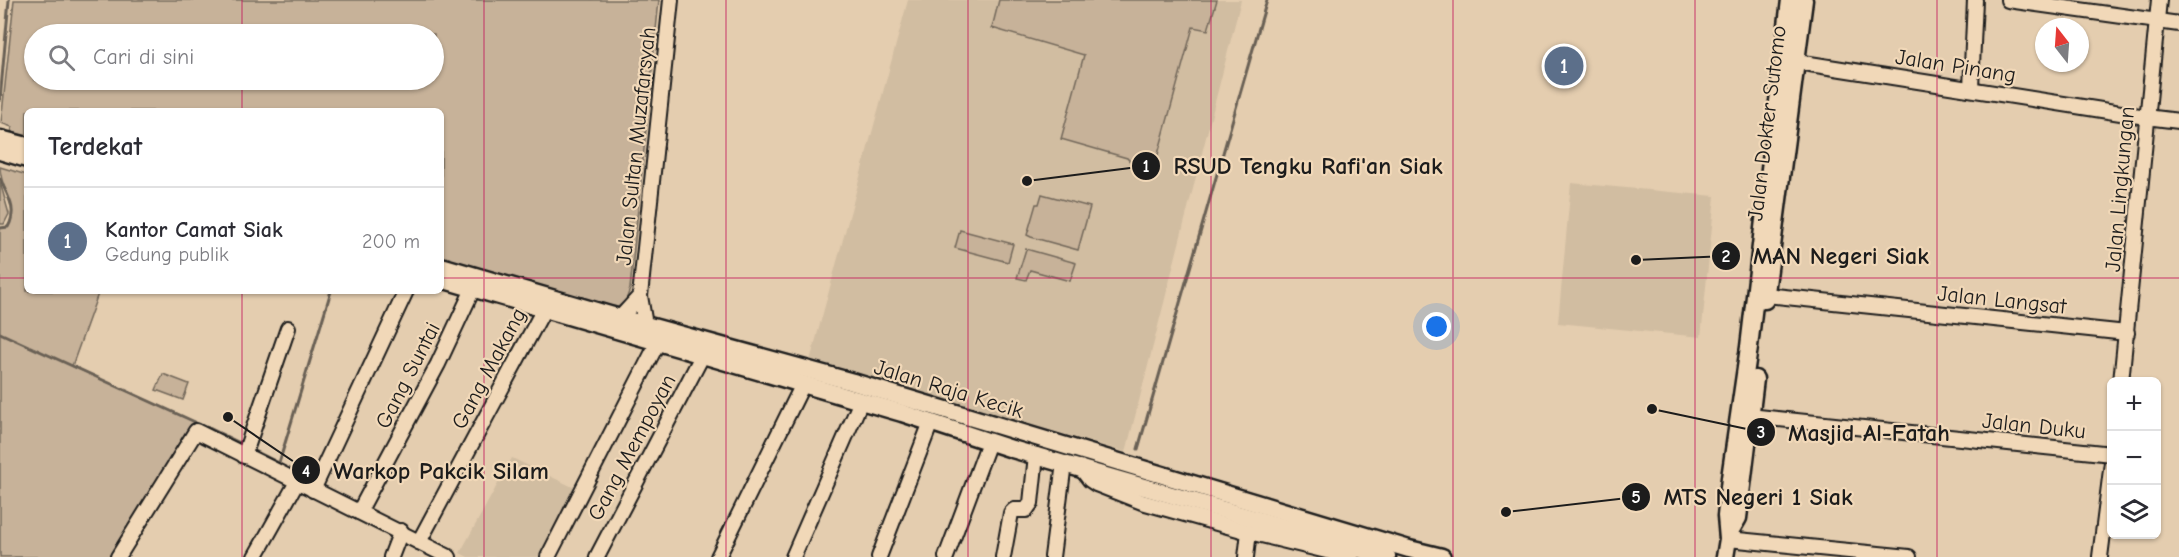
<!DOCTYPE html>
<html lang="id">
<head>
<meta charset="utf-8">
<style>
	body { margin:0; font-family:"Comic Neue",sans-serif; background:#f2f2f3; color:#2b2b33 }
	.controls { position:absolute; right:18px; bottom:18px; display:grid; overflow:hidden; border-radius:9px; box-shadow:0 2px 4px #0004 }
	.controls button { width:54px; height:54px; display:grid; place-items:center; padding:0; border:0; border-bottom:2px solid #e1e1e2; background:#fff; color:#2b2b33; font:30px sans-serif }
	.compass { position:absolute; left:2035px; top:18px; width:54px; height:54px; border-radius:50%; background:#fff; box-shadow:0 2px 4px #0004; rotate:343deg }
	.you { position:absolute; left:1437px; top:327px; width:21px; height:21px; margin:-15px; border:4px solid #fff; border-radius:50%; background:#1a73e8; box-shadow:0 0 0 9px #1a73e833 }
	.badge { display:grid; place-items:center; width:39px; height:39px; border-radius:50%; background:#1f6fb2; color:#fff; font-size:20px; font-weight:700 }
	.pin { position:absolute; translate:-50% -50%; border:3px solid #fff; box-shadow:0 2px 6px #0006 }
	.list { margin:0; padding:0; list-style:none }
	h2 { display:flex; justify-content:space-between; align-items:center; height:78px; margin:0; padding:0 24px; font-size:26px }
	h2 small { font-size:20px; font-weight:400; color:#7c7c81 }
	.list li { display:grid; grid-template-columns:39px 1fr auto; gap:18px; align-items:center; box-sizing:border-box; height:108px; padding:0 24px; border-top:2px solid #e1e1e2 }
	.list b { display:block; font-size:22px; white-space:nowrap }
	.list p { margin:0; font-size:20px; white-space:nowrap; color:#7c7c81 }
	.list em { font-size:20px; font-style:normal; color:#7c7c81 }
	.icon { flex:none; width:33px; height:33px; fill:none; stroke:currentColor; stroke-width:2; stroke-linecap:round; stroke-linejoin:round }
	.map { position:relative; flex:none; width:2179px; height:557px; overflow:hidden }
	.search { position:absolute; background:#fff; box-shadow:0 2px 4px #0004; left:24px; top:24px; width:420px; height:66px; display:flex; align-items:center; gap:15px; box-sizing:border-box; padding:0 21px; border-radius:33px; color:#7c7c81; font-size:22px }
	.panel { position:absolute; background:#fff; box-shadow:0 2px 4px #0004; left:24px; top:108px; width:420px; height:186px; border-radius:9px }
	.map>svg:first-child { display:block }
	.built { fill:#d1bda1 }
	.green { fill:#c7b299; stroke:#72675a; stroke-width:1.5; fill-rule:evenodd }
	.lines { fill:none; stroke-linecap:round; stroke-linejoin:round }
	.stream { stroke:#696054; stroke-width:3 }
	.minor-casing { stroke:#1c1c1c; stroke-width:18 }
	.major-casing { stroke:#1c1c1c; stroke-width:21 }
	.minor { stroke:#f1d8b8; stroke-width:14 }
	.major { stroke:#f1d8b8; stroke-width:16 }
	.grid { fill:none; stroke:#c2185b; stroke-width:1.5; stroke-opacity:0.55 }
	.labels { text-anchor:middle; stroke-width:4.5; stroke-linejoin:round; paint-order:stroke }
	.street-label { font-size:22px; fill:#1c1c1c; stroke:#f1d8b8 }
	.leader { fill:none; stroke:#1c1c1c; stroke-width:2 }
	.callout-dot { fill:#1c1c1c; stroke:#f1d8b8; stroke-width:2 }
	.mark-label { font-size:18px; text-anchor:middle; font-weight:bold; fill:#fff }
	.callout-label { font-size:24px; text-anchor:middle; font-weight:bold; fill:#1c1c1c; stroke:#f1d8b8; stroke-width:4.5; stroke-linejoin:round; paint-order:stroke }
</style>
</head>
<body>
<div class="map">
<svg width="2179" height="557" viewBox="0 0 2179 557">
	<rect width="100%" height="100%" fill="#e4cdaf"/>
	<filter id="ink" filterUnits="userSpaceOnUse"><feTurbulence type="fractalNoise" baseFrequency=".0167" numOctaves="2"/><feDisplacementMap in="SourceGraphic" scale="12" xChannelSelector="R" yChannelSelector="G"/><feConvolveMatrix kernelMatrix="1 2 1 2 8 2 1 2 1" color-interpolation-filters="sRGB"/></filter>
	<g filter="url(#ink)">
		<!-- built -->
		<g class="built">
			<path d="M 908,0 L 1241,0 L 1126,452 L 810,361 Z"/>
			<path d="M 1571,183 L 1715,196 L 1701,337 L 1558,323 Z"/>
			<path d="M 512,458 L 577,489 L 538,557 L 468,557 L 460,553 Z"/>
		</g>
		<!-- green -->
		<g class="green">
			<path d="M 14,0 L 659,0 L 630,289 L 626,300 L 618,307 L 595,303 L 441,259 L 441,111 L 27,111 L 27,140 L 11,135 L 12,127 L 1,123 ZM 34,34 L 434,34 L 434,80 L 34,80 Z"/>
			<path d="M 999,0 L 1217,0 L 1208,30 L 1193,27 L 1154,169 L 1138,170 L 1127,158 L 1061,139 L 1084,55 L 992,28 Z"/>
			<path d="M 0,167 L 27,175 L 27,291 L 99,291 L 72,366 L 195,422 L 109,557 L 0,557 L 0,228 L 8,227 C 20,205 0,191 0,167 Z"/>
			<path d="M 0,182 L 9,214 L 4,224 L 0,224 Z"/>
			<path d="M 1042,194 L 1090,207 L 1078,250 L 1031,237 L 1027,235 L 1036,204 L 1039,204 Z"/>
			<path d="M 960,230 L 1013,244 L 1008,262 L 955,248 Z"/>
			<path d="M 1026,249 L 1076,263 L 1070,281 L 1030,270 L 1026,280 L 1017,278 Z"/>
			<path d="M 163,374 L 189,384 L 183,400 L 156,390 Z"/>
		</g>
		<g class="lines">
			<!-- stream -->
			<g class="stream">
				<path d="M 0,100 L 9,0"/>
				<path d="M 0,179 C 8,197 18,209 8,227 L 0,228"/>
				<path d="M 0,333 L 195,422"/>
				<path d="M 207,427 L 240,443"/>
				<path d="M 1138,449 L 1267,0"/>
				<path d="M 255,451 L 279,463 L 331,291"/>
			</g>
			<defs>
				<g id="minor">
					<path d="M 2008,0 L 2179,24"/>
					<path d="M 1797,62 L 2146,117 L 2179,121"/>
					<path d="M 1971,88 L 1975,0"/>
					<path d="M 1766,295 L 2127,333"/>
					<path d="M 620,318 L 640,296"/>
					<path d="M 645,325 L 640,296 L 671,0"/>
					<path d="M 2121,382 L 2159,0"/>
					<path d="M 1740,415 L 2112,454"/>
					<path d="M 244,456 L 288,328"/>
					<path d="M 1080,467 L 1090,480 L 1096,484 L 1142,502 L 1249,532 L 1351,557"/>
					<path d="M 313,490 L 406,291"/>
					<path d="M 359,512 L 438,364 L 473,289"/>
					<path d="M 1728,539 L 1909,557"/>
					<path d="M 419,542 L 544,309"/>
					<path d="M 118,557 L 196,431 L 449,557"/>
					<path d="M 255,557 L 297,482"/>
					<path d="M 391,557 L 401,531"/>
					<path d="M 548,557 L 658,342"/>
					<path d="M 597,557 L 702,356"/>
					<path d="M 718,557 L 803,384"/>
					<path d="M 793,557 L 861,401"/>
					<path d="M 879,557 L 931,422"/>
					<path d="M 946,557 L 989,442"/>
					<path d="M 1003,557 L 1011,513 L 1014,510 L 1026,510 L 1031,503 L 1036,455"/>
					<path d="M 1052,557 L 1064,463"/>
					<path d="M 1246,557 L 1249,532"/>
					<path d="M 2100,557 L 2112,462"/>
				</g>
				<g id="major">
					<path d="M 0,139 L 27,146"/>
					<path d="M 0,151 L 27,159"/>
					<path d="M 441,266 L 620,318 L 853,382 L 1409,549 L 1442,557"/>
					<path d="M 441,279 L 902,413 L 1012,449 L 1387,557"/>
					<path d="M 1765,300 L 1804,0"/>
					<path d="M 1728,535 L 1738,518 L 1755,379"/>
					<path d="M 1725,557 L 1728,539 L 1726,516 L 1730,478 L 1749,347 L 1790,0"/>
				</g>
			</defs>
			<!-- minor casing -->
			<use href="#minor" class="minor-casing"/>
			<!-- major casing -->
			<use href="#major" class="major-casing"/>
			<!-- minor -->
			<use href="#minor" class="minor"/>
			<!-- major -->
			<use href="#major" class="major"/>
		</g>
	</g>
	<!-- grid -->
	<path class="grid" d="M 242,0 L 242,34M 484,0 L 484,557M 726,0 L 726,557M 968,0 L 968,557M 1211,0 L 1211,557M 1453,0 L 1453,557M 1695,0 L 1695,557M 1937,0 L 1937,557M 242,80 L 242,111M 0,278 L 27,278M 441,278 L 2179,278M 242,291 L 242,557"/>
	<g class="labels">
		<!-- street labels -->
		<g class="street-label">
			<text transform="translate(1956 65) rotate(9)" y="8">Jalan Pinang</text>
			<text transform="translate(1766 123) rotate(-83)" y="8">Jalan Dokter Sutomo</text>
			<text transform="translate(635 146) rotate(-84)" y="8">Jalan Sultan Muzafarsyah</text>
			<text transform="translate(2119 189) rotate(-85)" y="8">Jalan Lingkungan</text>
			<text transform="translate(2002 299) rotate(6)" y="8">Jalan Langsat</text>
			<text transform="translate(488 368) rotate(-62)" y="8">Gang Makang</text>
			<text transform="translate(407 375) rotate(-63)" y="8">Gang Suntai</text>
			<text transform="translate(949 388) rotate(17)" y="8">Jalan Raja Kecik</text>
			<text transform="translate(2034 425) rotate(6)" y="8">Jalan Duku</text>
			<text transform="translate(631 447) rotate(-62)" y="8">Gang Mempoyan</text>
		</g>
	</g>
	<!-- callouts -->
	<path class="leader" d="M1027 181L1146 166M1636 260L1726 256M1652 409L1761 432M228 417L306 470M1506 512L1636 497"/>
	<g class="callout-dot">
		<circle cx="1027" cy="181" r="6"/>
		<circle cx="1636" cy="260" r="6"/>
		<circle cx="1652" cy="409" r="6"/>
		<circle cx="228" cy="417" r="6"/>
		<circle cx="1506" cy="512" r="6"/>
		<circle cx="1146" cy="166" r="15"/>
		<circle cx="1726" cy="256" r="15"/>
		<circle cx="1761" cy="432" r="15"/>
		<circle cx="306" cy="470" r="15"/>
		<circle cx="1636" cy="497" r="15"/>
	</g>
	<g class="mark-label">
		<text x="1146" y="172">1</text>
		<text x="1726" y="262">2</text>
		<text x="1761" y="438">3</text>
		<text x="306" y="477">4</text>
		<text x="1636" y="503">5</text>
	</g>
	<g class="callout-label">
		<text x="1308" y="174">RSUD Tengku Rafi'an Siak</text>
		<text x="1841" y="264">MAN Negeri Siak</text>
		<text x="1869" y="441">Masjid Al-Fatah</text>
		<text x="441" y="479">Warkop Pakcik Silam</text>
		<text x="1758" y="505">MTS Negeri 1 Siak</text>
	</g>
</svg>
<div class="controls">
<button>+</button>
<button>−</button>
<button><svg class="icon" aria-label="layers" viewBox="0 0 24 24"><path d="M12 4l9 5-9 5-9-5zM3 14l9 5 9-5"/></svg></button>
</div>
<svg class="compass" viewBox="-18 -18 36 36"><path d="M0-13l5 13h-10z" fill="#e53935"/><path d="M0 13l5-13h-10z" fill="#7c7c81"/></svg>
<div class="you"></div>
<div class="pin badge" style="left:1564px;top:66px;background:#5c6f8a">1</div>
<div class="search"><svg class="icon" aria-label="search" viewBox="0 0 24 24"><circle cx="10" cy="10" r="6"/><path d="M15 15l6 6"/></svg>Cari di sini</div>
<section class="panel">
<h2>Terdekat<small></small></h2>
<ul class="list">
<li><span class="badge" style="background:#5c6f8a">1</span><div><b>Kantor Camat Siak</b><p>Gedung publik</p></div><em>200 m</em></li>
</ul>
</section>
</div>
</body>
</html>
